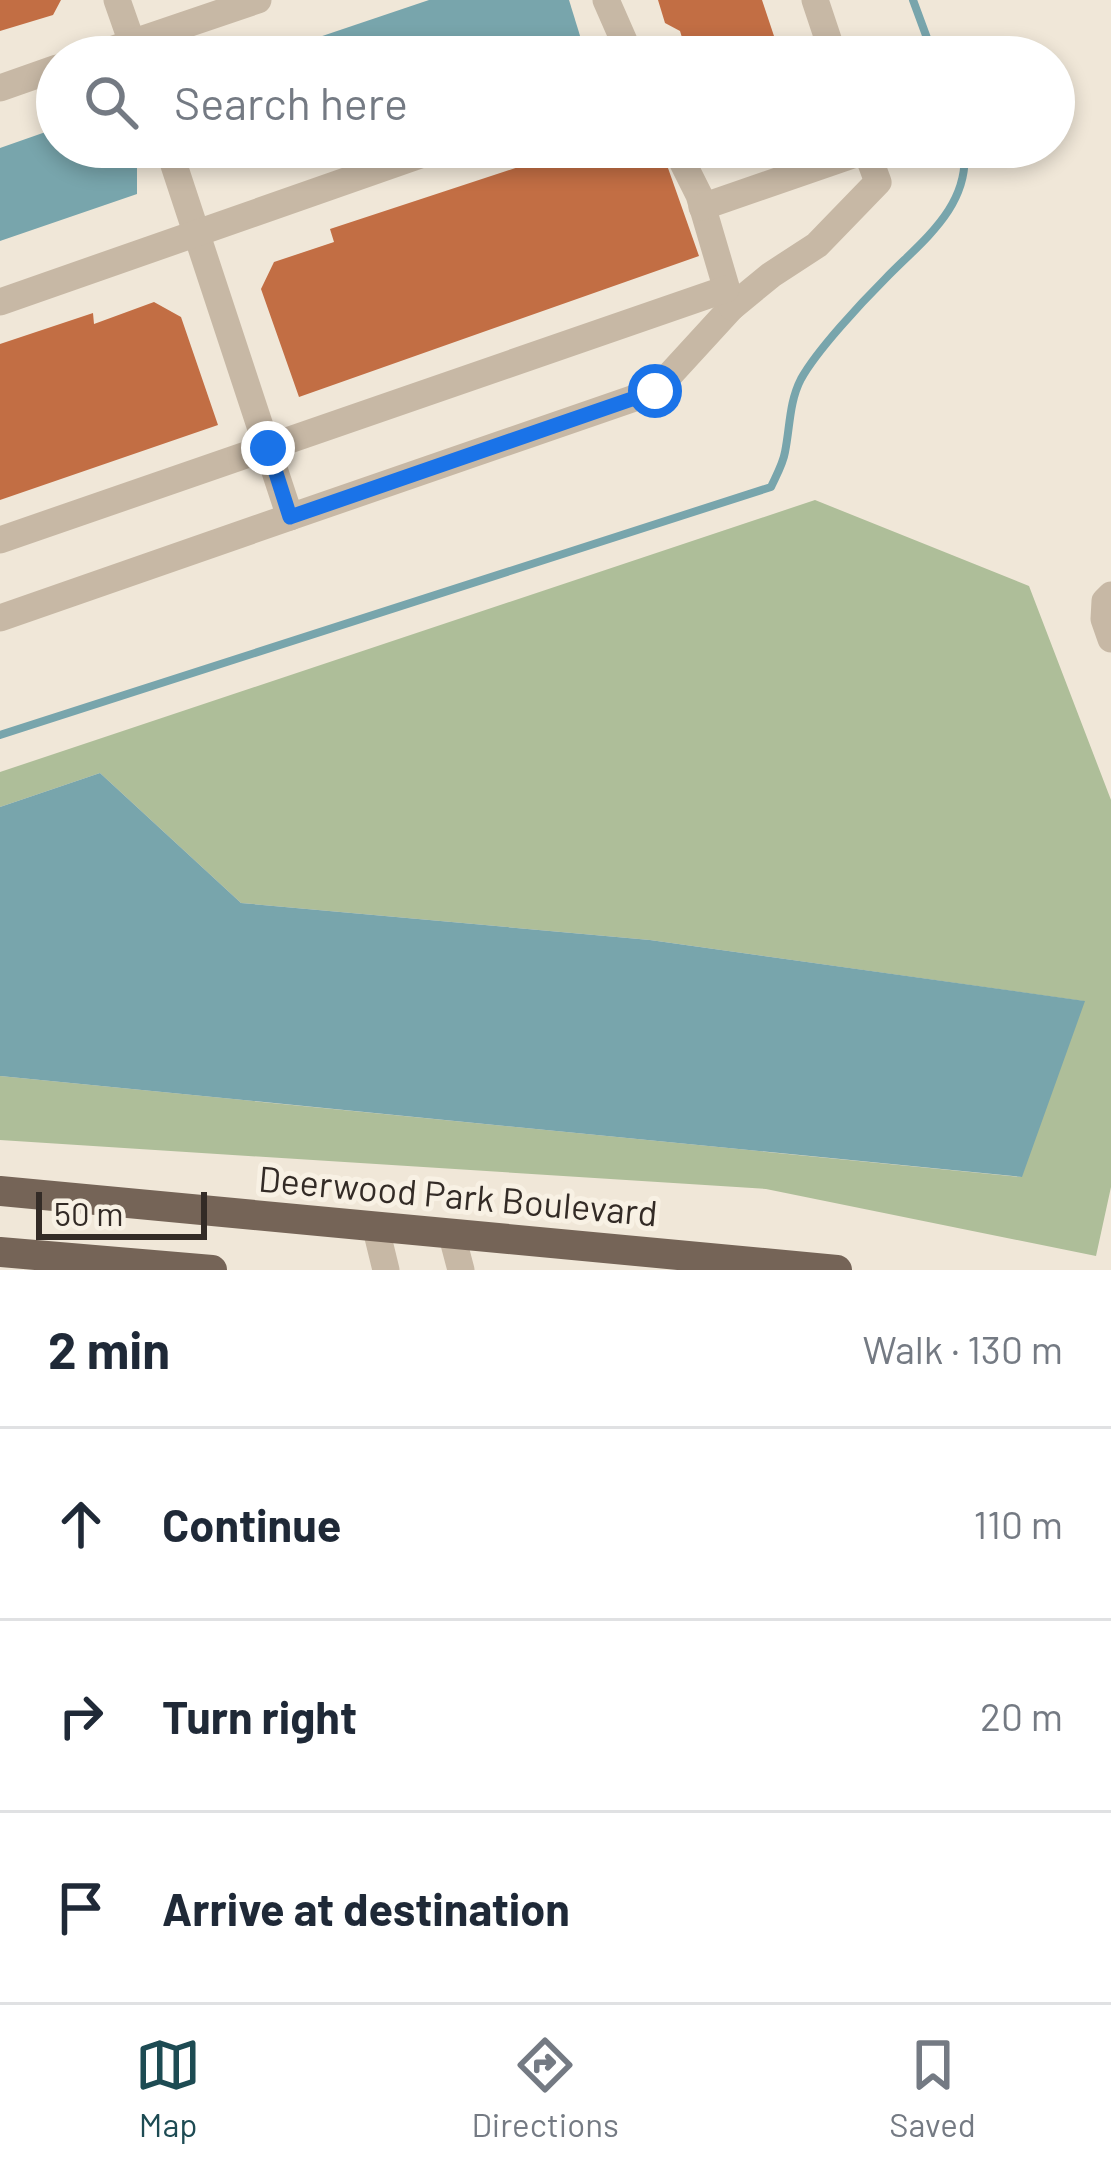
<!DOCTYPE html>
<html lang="en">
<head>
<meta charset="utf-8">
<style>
	body { margin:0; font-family:Barlow,sans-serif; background:#f6f6f7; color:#1f2937 }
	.scale { position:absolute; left:36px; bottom:30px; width:171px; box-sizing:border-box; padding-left:12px; border:6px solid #332b26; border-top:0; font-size:33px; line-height:42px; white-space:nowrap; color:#332b26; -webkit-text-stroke:9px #f8f1e4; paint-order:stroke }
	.stop { position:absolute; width:36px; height:36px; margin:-27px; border:9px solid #1a73e8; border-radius:50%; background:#fff }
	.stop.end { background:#1a73e8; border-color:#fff; box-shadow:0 3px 12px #0008 }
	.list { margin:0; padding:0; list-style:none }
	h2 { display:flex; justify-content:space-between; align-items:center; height:156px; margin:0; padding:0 48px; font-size:51px }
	h2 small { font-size:39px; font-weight:400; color:#747a83 }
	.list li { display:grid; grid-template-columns:78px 1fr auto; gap:36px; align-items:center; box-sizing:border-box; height:192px; padding:0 48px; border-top:3px solid #e0e1e3 }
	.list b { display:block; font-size:45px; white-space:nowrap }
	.list em { font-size:39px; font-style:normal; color:#747a83 }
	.icon { flex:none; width:66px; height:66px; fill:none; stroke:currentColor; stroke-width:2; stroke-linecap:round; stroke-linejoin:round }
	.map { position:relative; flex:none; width:1111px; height:1270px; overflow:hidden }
	.search { position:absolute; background:#fff; box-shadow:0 6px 18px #0003; left:36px; right:36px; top:36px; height:132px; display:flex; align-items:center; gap:30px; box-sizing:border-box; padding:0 42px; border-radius:66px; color:#747a83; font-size:45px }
	.sheet { height:732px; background:#fff }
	nav { display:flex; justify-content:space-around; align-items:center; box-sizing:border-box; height:168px; border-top:3px solid #e0e1e3; background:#fff; font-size:33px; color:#747a83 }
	nav a { display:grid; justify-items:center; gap:6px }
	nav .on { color:#1d4b53 }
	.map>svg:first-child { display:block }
	.green { fill:#aebe99 }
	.water { fill:#78a5ac }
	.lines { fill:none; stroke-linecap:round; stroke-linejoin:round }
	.stream { stroke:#78a5ac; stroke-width:8 }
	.building { fill:#c26e44 }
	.minor { stroke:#c7b8a5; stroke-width:27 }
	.major { stroke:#756457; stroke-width:30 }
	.route { stroke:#1a73e8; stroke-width:15 }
	.labels { text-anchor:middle; stroke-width:10; stroke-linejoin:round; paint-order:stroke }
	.street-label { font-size:36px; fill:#332b26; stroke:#f8f1e4 }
</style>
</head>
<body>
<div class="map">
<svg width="1111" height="1270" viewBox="0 0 1111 1270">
	<rect width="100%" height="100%" fill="#f0e7d8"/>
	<!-- green -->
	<path class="green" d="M 815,500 L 1029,586 L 1111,800 L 1111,1187 L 1096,1256 L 766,1189 L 0,1140 L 0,1076 L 1021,1177 L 1083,1001 L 650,940 L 241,903 L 100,773 L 0,807 L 0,772 Z"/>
	<!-- water -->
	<g class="water">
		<path d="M 429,0 L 569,0 L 581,39 L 530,57 L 260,57 Z"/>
		<path d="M 57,128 L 57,147 L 132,147 L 137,154 L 137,194 L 0,241 L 0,148 Z"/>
		<path d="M 100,773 L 241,903 L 650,940 L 1085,1001 L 1022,1177 L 0,1076 L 0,807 Z"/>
	</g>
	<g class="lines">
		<!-- stream -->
		<g class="stream">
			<path d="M 913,0 L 934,57"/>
			<path d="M 0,735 L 771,487 C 776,476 783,464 785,452 C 790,428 789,402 801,379 C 817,350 862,302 886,278 C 923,240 971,206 964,147"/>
		</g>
	</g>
	<!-- building -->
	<g class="building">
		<path d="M 0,0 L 61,0 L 53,15 L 0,31 Z"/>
		<path d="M 658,0 L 762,0 L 781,57 L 688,57 L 680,31 L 665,23 Z"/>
		<path d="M 610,147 L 662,151 L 699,256 L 299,397 L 261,289 L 274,262 L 334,242 L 330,229 L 573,149 L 577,158 Z"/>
		<path d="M 154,302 L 181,317 L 218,425 L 0,500 L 0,344 L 93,313 L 94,324 Z"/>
	</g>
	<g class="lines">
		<!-- minor -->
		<g class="minor">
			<path d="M 117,0 L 137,57"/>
			<path d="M 606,0 L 631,57"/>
			<path d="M 815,0 L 834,57"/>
			<path d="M 90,57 L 258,0"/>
			<path d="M 0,88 L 57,68"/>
			<path d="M 168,147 L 290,517 L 655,391 L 732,307 L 699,195 L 675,147"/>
			<path d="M 702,207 L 867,150"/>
			<path d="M 0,302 L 443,147"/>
			<path d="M 732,307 L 771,275 L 817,245 L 878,182 L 865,147"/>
			<path d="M 0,540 L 726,289"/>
			<path d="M 1111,595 L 1105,601 L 1104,619 L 1111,639"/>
			<path d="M 0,618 L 290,517"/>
			<path d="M 376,1229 L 386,1270"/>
			<path d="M 452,1236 L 461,1270"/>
		</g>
		<!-- major -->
		<g class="major">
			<path d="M 0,1191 L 837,1270"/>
			<path d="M 0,1252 L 212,1270"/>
		</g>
	</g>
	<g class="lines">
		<!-- route -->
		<path class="route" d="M 268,448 L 290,517 L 655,391"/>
	</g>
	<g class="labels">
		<!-- street labels -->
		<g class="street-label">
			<text transform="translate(458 1196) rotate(5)" y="13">Deerwood Park Boulevard</text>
		</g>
	</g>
</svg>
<div class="scale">50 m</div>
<div class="stop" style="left:655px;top:391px"></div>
<div class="stop end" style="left:268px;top:448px"></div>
<div class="search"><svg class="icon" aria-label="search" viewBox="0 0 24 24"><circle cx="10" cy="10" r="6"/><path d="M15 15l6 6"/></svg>Search here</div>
</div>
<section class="sheet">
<h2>2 min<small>Walk · 130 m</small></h2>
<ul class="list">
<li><svg class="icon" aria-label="ahead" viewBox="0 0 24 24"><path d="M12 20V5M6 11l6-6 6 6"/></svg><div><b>Continue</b></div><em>110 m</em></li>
<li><svg class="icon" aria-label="right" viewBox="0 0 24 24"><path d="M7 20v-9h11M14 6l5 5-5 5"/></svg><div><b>Turn right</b></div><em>20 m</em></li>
<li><svg class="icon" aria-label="arrive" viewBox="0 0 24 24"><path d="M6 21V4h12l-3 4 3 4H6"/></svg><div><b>Arrive at destination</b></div></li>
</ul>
</section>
<nav>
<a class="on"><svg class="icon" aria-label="map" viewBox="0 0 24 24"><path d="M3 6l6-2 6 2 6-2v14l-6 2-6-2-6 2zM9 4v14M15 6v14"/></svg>Map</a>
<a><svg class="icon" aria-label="directions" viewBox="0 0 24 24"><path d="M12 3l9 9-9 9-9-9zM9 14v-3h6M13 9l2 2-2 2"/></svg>Directions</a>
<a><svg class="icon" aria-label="saved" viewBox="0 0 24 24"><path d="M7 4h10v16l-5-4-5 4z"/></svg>Saved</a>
</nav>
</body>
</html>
